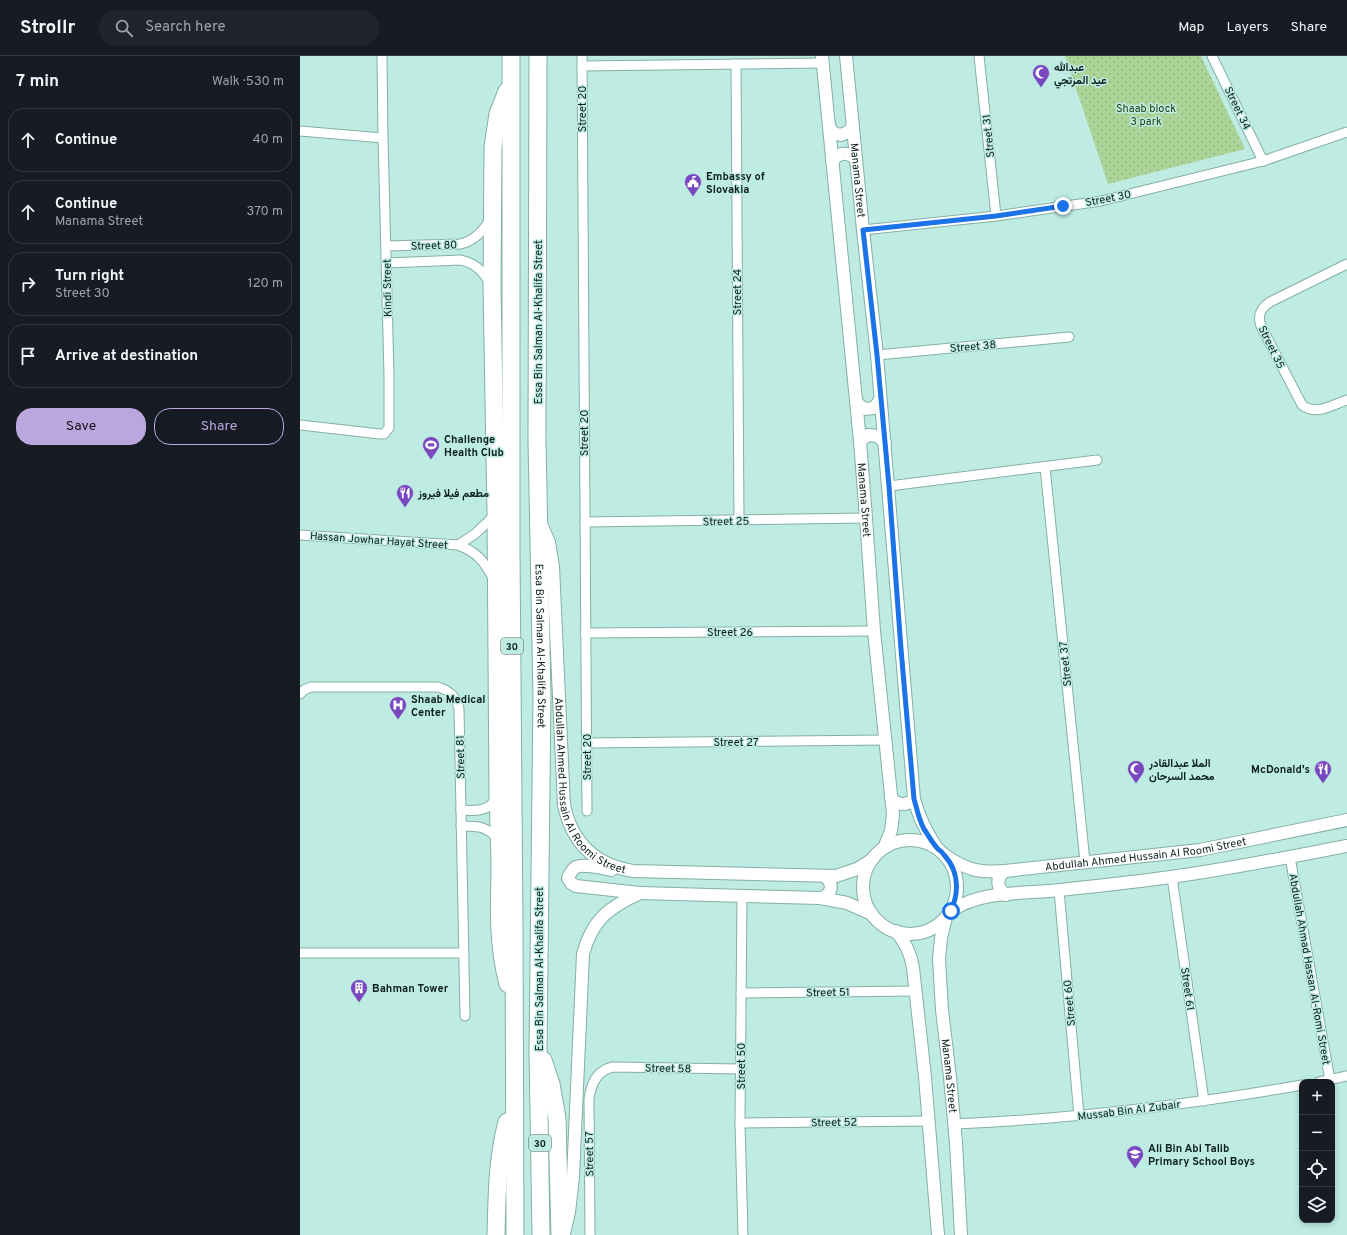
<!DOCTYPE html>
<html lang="en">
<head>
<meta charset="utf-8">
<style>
	body { margin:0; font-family:Overpass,Vazirmatn,sans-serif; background:#20242c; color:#f1f3f6 }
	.controls { position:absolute; right:12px; bottom:12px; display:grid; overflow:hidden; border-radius:8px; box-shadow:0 2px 6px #0003 }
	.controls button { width:36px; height:36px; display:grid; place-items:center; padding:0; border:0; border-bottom:1px solid #363941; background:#171b24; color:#f1f3f6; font:20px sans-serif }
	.stop { position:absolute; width:12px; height:12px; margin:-9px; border:3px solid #1a73e8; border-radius:50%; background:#fff }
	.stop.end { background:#1a73e8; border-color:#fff; box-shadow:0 1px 4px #0008 }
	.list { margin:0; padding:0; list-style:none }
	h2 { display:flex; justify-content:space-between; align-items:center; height:52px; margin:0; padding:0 16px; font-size:17px }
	h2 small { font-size:13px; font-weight:400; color:#9ea1a6 }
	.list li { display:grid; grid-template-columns:26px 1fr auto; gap:12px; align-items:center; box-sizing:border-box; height:64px; margin:0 8px 8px; padding:0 8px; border:1px solid #363941; border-radius:16px }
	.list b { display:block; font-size:15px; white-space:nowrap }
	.list p { margin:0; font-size:13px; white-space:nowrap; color:#9ea1a6 }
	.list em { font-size:13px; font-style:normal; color:#9ea1a6 }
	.actions { display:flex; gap:8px; padding:12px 16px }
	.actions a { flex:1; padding:9px 0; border:1px solid #bba6dd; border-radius:16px; text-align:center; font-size:14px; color:#bba6dd }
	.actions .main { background:#bba6dd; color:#111 }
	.icon { flex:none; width:22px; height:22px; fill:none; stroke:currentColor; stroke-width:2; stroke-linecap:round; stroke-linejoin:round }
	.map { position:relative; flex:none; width:1047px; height:1179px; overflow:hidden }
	header { display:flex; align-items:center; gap:24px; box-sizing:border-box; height:56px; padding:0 20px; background:#171b24; border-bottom:1px solid #363941 }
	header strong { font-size:19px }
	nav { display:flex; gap:22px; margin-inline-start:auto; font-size:14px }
	.search { width:280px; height:36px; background:#20242c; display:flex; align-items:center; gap:10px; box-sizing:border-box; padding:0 14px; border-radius:22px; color:#9ea1a6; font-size:15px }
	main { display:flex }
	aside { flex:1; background:#171b24 }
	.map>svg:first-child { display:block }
	.green { fill:url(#green-dots) }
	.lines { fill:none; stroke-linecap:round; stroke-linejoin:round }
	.minor-casing { stroke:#83afa7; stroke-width:11 }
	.tertiary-casing { stroke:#83afa7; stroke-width:14 }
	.motorway-casing { stroke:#83afa7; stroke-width:19 }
	.minor { stroke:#fff; stroke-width:9 }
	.tertiary { stroke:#fff; stroke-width:12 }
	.motorway { stroke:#fff; stroke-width:17 }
	.route { stroke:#1a73e8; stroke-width:5 }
	.labels { text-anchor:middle; stroke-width:3; stroke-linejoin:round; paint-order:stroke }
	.shield { fill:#beece3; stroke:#435d58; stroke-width:1 }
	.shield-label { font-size:10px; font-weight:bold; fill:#0e201d }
	.poi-label { font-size:11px; font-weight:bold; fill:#0e201d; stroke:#beece3; text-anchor:start }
	.park-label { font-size:11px; fill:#22400f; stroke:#beece3 }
	.street-label { font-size:11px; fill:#0e201d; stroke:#beece3 }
</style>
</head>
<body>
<header>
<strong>Strollr</strong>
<div class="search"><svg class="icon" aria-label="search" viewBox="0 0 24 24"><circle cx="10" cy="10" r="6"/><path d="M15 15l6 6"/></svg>Search here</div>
<nav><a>Map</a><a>Layers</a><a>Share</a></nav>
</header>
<main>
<aside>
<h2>7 min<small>Walk · 530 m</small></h2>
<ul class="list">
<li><svg class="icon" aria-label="ahead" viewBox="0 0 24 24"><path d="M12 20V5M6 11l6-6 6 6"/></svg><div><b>Continue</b></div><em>40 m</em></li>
<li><svg class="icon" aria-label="ahead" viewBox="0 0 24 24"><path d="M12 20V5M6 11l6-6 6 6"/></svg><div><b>Continue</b><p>Manama Street</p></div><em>370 m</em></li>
<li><svg class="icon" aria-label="right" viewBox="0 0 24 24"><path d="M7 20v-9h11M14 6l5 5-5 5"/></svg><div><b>Turn right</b><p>Street 30</p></div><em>120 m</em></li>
<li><svg class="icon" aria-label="arrive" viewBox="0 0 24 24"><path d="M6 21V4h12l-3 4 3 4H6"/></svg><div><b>Arrive at destination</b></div></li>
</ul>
<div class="actions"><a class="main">Save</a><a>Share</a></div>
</aside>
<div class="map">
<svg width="1047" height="1179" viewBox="0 0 1047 1179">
	<defs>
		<pattern id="green-dots" width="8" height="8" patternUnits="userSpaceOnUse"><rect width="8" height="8" fill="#acd498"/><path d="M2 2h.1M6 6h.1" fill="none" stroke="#93b683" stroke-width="1.8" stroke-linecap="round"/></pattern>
	</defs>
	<rect width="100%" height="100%" fill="#beece3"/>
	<!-- green -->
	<path class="green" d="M 765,0 L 901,0 L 945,93 L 808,128 Z"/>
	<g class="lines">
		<defs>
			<g id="minor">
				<path d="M 282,0 L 287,755"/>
				<path d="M 679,0 L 696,160"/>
				<path d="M 912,0 L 963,105"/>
				<path d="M 436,8 L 439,465"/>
				<path d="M 282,10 L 523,7"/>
				<path d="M 0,75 L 83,82"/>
				<path d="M 563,174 L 696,160 L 801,145 L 963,105 L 1047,76"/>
				<path d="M 86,190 L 160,188 C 174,185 182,176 190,164"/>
				<path d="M 87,207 L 161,204 C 177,208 182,215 191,228"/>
				<path d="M 1047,208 L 970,246 C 961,252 957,259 961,270 L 1002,349 C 1016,360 1032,349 1047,344"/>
				<path d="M 577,299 L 769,281"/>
				<path d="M 0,369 L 80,378 L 84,378 L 89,372 L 89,319 L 83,82 L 82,0"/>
				<path d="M 745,411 L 785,806"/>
				<path d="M 589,430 L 797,404"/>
				<path d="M 285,466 L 566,462"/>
				<path d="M 0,479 L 158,489 C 177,496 184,505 193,522"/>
				<path d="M 158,489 L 175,478 L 195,459"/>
				<path d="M 285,577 L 574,575"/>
				<path d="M 0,638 L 4,634 L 11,631 L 138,631 C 149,634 157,642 159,653 L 165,960"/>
				<path d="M 287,687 L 586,684"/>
				<path d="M 161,754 C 175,755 188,756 197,742"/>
				<path d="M 161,770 C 178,770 187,770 199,784"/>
				<path d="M 990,801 L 1030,1024"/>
				<path d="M 872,821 L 904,1045"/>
				<path d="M 759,834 L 779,1060"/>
				<path d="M 442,840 L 440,1067 L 443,1179"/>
				<path d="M 0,897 L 164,897"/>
				<path d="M 441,937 L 615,935"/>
				<path d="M 1019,1026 L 1047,1020"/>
				<path d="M 440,1067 L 628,1065"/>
				<path d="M 654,1068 C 771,1063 887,1049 1002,1029"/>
				<path d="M 290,1179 L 289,1043 C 291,1028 297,1014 313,1011 L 441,1013"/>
			</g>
			<g id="tertiary">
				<path id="s1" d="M 522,0 L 560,385 L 566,462 L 574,575 L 593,758 L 591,775 L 584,792"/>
				<path id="s2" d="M 546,0 L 563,174 L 577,299 L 614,743 C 620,764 626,775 637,792"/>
				<path d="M 529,68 C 530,75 534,78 541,79 L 550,75 L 553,69"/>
				<path d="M 532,106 C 538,96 548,95 556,103"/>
				<path d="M 556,346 L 564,353 L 574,352 L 580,344"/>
				<path d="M 560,385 L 568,379 L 578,380 L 585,387"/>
				<path id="s3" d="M 241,468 L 249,486 L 253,511 L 264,749 C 272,787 295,809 333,815 L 536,820 L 557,813 L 573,803"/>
				<path d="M 591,742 C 598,750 607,750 614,743"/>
				<circle cx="610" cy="831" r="47"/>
				<path id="s4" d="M 646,800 C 667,814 679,817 705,815 L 900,794 L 1047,764"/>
				<path d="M 311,814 C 303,812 283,808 276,811 C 272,813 270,818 268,822 L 271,827 L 276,830 L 340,837"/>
				<path d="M 705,815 C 695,822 697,833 706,839"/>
				<path d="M 520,842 C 532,840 535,827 524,820"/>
				<path d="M 651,855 C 681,834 724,838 760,834 C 797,830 834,826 871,821 C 930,813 989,801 1047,790"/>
				<path id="s5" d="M 646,861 L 641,882 L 639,903 L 642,954 L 650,1021 L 656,1087 L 661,1179"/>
				<path d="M 596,875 C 605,886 611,897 613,912 L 625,1021 L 638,1179"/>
				<path d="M 264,1178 L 269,1156 L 273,1121 L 283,898 C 292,864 309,851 340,837 L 520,842 L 547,847 L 572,858"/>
			</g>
			<g id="motorway">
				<path d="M 211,0 L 211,496 L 214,870 L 215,1179"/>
				<path id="s6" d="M 238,0 L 237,384 L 242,641 L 238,995 L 241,1179"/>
				<path d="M 207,35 L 198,58 L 193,91 L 192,230 L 196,458 L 198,741 C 199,767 200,792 200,818 C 199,855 198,891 208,928"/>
				<path d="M 243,1004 L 251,1028 L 257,1062 L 260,1179"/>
				<path d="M 196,1179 C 197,1141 197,1103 207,1066"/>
			</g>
		</defs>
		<!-- minor casing -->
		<use href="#minor" class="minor-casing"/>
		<!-- tertiary casing -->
		<use href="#tertiary" class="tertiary-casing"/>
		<!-- motorway casing -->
		<use href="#motorway" class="motorway-casing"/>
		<!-- minor -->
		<use href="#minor" class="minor"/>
		<!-- tertiary -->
		<use href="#tertiary" class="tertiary"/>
		<!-- motorway -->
		<use href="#motorway" class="motorway"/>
	</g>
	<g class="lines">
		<!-- route -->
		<path class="route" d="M 651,855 C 659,836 659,816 645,800 C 643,797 641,795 638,793 C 633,788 628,779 624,773 C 619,764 617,753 614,743 L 601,593 L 589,430 L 577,299 L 563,174 L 696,160 L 763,150"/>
	</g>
	<!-- icons -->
	<defs>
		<symbol id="mosque-pin" viewBox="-11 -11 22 30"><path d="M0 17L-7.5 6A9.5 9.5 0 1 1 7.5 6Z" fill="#7948bf" stroke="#beece3"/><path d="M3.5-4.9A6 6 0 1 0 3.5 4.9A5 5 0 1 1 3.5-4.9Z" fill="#fff"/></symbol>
		<symbol id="civic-pin" viewBox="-11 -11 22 30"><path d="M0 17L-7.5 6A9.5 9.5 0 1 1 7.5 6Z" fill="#7948bf" stroke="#beece3"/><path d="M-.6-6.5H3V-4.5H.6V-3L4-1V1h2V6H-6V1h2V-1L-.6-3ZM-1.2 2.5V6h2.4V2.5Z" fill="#fff"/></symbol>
		<symbol id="stadium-pin" viewBox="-11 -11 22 30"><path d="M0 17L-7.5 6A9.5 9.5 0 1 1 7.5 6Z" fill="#7948bf" stroke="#beece3"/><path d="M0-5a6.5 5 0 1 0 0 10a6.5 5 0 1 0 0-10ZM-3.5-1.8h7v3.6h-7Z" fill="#fff"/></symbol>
		<symbol id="restaurant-pin" viewBox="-11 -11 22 30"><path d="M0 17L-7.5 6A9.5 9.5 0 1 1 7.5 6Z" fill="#7948bf" stroke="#beece3"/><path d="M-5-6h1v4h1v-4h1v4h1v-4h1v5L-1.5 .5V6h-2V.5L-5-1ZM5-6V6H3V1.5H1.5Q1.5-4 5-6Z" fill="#fff"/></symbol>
		<symbol id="hospital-pin" viewBox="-11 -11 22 30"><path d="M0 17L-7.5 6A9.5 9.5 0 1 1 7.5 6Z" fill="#7948bf" stroke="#beece3"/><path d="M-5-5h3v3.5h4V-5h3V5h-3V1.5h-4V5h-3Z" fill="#fff"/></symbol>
		<symbol id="building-pin" viewBox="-11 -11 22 30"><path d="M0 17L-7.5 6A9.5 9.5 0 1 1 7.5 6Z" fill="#7948bf" stroke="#beece3"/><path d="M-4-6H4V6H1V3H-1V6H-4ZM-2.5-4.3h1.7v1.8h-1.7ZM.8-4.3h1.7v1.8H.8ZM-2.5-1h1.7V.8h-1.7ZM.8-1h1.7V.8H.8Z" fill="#fff"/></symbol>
		<symbol id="school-pin" viewBox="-11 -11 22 30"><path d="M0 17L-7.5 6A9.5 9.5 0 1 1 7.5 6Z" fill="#7948bf" stroke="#beece3"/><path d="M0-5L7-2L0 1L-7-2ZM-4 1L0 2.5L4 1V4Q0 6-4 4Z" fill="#fff"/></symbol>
	</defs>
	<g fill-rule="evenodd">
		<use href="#mosque-pin" x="731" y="7" width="20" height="27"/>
		<use href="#civic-pin" x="383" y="116" width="20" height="27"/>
		<use href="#stadium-pin" x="121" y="379" width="20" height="27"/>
		<use href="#restaurant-pin" x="95" y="427" width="20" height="27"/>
		<use href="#hospital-pin" x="88" y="639" width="20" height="27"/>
		<use href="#mosque-pin" x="826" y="703" width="20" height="27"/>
		<use href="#restaurant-pin" x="1013" y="703" width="20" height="27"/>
		<use href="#building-pin" x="49" y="922" width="20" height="27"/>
		<use href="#school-pin" x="825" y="1088" width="20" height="27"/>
	</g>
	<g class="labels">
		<!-- shield labels -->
		<g class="shield">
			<rect x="201" y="582" width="22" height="16" rx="3"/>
			<rect x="229" y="1079" width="22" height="16" rx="3"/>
		</g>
		<g class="shield-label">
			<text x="212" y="594">30</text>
			<text x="240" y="1091">30</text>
		</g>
		<!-- poi labels -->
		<g class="poi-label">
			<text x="754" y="15">عبدالله<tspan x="754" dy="13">عيد المرتجي</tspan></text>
			<text x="406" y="124">Embassy of<tspan x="406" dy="13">Slovakia</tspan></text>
			<text x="144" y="387">Challenge<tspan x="144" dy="13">Health Club</tspan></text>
			<text x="118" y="441">مطعم فيلا فيروز</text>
			<text x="111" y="647">Shaab Medical<tspan x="111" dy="13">Center</tspan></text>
			<text x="849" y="711">الملا عبدالقادر<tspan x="849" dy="13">محمد السرحان</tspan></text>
			<text x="1010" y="717" text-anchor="end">McDonald's</text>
			<text x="72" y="936">Bahman Tower</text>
			<text x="848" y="1096">Ali Bin Abi Talib<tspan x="848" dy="13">Primary School Boys</tspan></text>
		</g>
		<!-- park labels -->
		<g class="park-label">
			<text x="846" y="56">Shaab block<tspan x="846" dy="13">3 park</tspan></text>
		</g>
		<!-- street labels -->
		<g class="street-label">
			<text transform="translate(938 52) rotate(64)" y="4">Street 34</text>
			<text transform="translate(282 53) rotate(-90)" y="4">Street 20</text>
			<text transform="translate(688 80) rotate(-96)" y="4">Street 31</text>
			<text dy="4" stroke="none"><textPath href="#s2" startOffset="125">Manama Street</textPath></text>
			<text transform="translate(808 142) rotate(-11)" y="4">Street 30</text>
			<text transform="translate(134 189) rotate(-2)" y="4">Street 80</text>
			<text transform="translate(87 232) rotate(-91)" y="4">Kindi Street</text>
			<text transform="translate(437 236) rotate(-90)" y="4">Street 24</text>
			<text transform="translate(238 266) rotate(-90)" y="4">Essa Bin Salman Al-Khalifa Street</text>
			<text transform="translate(673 290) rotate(-5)" y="4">Street 38</text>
			<text transform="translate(972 291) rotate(64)" y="4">Street 35</text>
			<text transform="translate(284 377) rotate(-90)" y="4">Street 20</text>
			<text dy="4" stroke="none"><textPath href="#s1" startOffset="446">Manama Street</textPath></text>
			<text transform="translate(426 465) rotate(-1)" y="4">Street 25</text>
			<text transform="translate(79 484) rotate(4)" y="4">Hassan Jowhar Hayat Street</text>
			<text x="430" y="580">Street 26</text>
			<text dy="4" stroke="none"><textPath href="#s6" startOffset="590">Essa Bin Salman Al-Khalifa Street</textPath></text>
			<text transform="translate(765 608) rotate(-96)" y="4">Street 37</text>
			<text x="436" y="690">Street 27</text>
			<text transform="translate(160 701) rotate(-91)" y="4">Street 81</text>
			<text transform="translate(287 701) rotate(-90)" y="4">Street 20</text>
			<text dy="4" stroke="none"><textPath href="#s3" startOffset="277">Abdullah Ahmed Hussain Al Roomi Street</textPath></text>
			<text dy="4" stroke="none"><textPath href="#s4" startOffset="204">Abdullah Ahmed Hussain Al Roomi Street</textPath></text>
			<text transform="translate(239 913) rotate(-90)" y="4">Essa Bin Salman Al-Khalifa Street</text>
			<text transform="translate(1010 913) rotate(80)" y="4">Abdullah Ahmad Hassan Al-Romi Street</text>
			<text transform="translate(888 933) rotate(82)" y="4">Street 61</text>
			<text transform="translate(528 936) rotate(-1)" y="4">Street 51</text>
			<text transform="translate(769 947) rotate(-95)" y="4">Street 60</text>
			<text transform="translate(441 1010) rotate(-90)" y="4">Street 50</text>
			<text transform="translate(368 1012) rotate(1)" y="4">Street 58</text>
			<text dy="4" stroke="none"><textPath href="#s5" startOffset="160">Manama Street</textPath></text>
			<text transform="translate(829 1054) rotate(-7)" y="4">Mussab Bin Al Zubair</text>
			<text transform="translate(534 1066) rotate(-1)" y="4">Street 52</text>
			<text transform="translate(289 1098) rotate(-91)" y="4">Street 57</text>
		</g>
	</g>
</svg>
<div class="controls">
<button>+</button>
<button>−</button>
<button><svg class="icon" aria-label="locate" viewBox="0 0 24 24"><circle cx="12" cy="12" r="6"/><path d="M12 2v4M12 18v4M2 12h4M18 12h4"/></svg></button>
<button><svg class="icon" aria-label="layers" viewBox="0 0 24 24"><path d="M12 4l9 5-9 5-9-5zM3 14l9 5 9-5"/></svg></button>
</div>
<div class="stop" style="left:651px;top:855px"></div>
<div class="stop end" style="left:763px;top:150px"></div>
</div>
</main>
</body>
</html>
